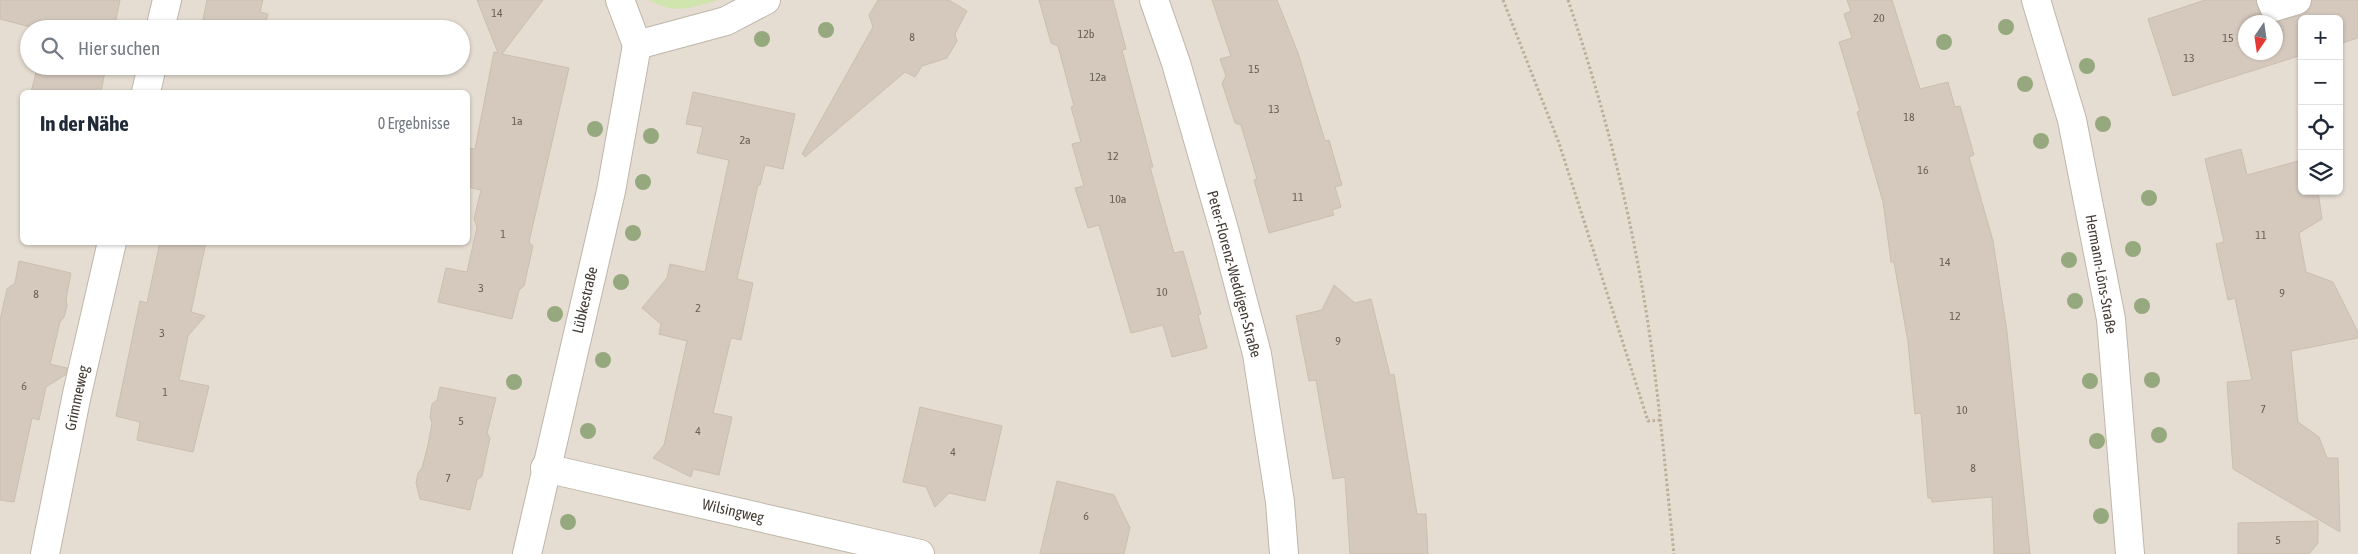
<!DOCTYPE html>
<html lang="de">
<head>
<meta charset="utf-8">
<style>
	body { margin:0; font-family:"Asap Condensed",sans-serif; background:#f6f6f7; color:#1f2937 }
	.controls { position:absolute; right:15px; top:15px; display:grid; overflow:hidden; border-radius:8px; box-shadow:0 1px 4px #0004 }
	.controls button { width:45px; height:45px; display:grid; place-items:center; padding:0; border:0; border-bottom:1px solid #e0e1e3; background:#fff; color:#1f2937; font:25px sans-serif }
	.compass { position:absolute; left:2238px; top:15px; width:45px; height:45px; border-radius:50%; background:#fff; box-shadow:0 1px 4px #0004; rotate:193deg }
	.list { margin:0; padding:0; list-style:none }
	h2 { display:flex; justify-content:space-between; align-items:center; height:65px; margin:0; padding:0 20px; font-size:21px }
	h2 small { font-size:16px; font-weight:400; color:#747a83 }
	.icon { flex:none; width:28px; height:28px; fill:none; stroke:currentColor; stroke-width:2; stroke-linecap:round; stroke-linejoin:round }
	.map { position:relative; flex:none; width:2358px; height:554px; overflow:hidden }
	.search { position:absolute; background:#fff; box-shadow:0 1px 4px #0004; left:20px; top:20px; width:450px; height:55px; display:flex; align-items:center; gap:12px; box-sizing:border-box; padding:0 18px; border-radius:28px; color:#747a83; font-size:19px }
	.panel { position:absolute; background:#fff; box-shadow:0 1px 4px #0004; left:20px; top:90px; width:450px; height:155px; border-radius:8px }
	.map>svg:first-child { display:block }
	.residential { fill:#e5ddd2; fill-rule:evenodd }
	.green { fill:#d0e4ad }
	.building { fill:#d5c9bd; stroke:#cdbead; fill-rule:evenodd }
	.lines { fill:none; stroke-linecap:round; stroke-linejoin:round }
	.minor-casing { stroke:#bfb6aa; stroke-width:30 }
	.path { stroke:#bdad99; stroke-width:3; stroke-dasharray:2.5 2.5; stroke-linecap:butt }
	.minor { stroke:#fff; stroke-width:28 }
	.tree { fill:#96a87e }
	.labels { text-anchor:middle; stroke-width:4; stroke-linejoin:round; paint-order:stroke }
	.number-label { font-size:12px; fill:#685f56 }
	.street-label { font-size:15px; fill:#433c34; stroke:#fff }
</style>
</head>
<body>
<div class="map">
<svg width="2358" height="554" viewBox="0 0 2358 554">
	<rect width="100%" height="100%" fill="#f1ece4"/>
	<!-- residential -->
	<path class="residential" d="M 0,0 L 2358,0 L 2358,554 L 0,554 ZM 2302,19 L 2339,19 L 2339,191 L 2302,191 ZM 2246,22 L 2276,22 L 2276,52 L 2246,52 ZM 29,29 L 461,29 L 461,66 L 29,66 ZM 22,92 L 468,92 L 468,242 L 22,242 Z"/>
	<!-- green -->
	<path class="green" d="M 649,0 L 718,0 C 691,8 675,15 649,0 Z"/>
	<!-- building -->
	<g class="building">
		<path d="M 0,0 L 120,0 L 114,29 L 38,29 L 0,19 Z"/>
		<path d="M 207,0 L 263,0 L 260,12 L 268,14 L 264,29 L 201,29 Z"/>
		<path d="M 477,0 L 543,0 L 502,54 L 569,68 L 529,242 L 533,246 L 524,286 L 519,290 L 512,319 L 438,302 L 446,268 L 467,272 L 477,227 L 474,219 L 481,190 L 468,187 L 468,148 L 475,149 L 494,52 L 498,53 Z"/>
		<path d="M 878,0 L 949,0 L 967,11 L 955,34 L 957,41 L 947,58 L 922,66 L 915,77 L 905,72 L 805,157 L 802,154 L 873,27 L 869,15 Z"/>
		<path d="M 1039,0 L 1113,0 L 1126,49 L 1122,50 L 1153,167 L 1150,167 L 1174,253 L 1183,251 L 1201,314 L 1198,315 L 1207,348 L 1172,357 L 1163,325 L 1131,333 L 1099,225 L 1088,228 L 1075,188 L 1084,186 L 1072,144 L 1081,142 L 1071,107 L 1074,106 L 1058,46 L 1051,43 Z"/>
		<path d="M 1212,0 L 1277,0 L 1298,53 L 1325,141 L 1329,140 L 1342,185 L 1335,187 L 1341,207 L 1332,210 L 1334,215 L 1269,233 L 1254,180 L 1257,179 L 1241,125 L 1235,123 L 1222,83 L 1226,76 L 1220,59 L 1231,56 Z"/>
		<path d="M 1847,0 L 1892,0 L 1920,89 L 1948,82 L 1955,107 L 1960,106 L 1974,155 L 1969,157 L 1993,241 L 2007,332 L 2030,554 L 1994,554 L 1992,497 L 1932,502 L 1931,498 L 1928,498 L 1921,413 L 1915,414 L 1908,342 L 1894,262 L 1891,262 L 1883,202 L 1857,112 L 1860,111 L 1839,42 L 1852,38 L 1844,14 L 1851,11 Z"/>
		<path d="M 2205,0 L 2256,0 L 2260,14 L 2265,19 L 2271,22 L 2302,15 L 2309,10 L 2312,0 L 2358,0 L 2358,38 L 2339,44 L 2339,19 L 2302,19 L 2302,55 L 2173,96 L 2148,19 ZM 2246,22 L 2276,22 L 2276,52 L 2246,52 Z"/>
		<path d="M 30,66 L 106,66 L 101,92 L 31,92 L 37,69 Z"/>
		<path d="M 693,92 L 795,114 L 783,169 L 765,165 L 760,185 L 758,185 L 737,279 L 753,283 L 741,340 L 731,338 L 713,413 L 732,417 L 719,475 L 693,469 L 691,477 L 653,458 L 664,445 L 687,341 L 659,334 L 661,324 L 642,308 L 667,278 L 670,264 L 705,272 L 729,160 L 697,153 L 703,127 L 686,124 Z"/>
		<path d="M 2241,149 L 2247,175 L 2302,160 L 2302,191 L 2318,191 L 2322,219 L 2299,233 L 2306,272 L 2333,282 L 2358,332 L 2358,338 L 2291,351 L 2298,422 L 2319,437 L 2327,458 L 2338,458 L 2340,532 L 2233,469 L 2227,382 L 2252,380 L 2235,298 L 2228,300 L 2216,244 L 2224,242 L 2205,159 Z"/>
		<path d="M 160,242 L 206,242 L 191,312 L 205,316 L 188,336 L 179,380 L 209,386 L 193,452 L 137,440 L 140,422 L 116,416 L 140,301 L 147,303 Z"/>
		<path d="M 19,261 L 71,273 L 66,299 L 67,306 L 64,317 L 60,322 L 50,364 L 67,368 L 65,375 L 46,387 L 39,420 L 32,418 L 14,502 L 0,500 L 0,320 L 7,289 L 15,283 Z"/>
		<path d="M 1334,285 L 1355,303 L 1371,299 L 1390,375 L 1394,374 L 1417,514 L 1426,514 L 1428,554 L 1350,554 L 1345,477 L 1333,479 L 1316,380 L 1309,381 L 1296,316 L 1322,310 Z"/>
		<path d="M 440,387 L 496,398 L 487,433 L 490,438 L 482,476 L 477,480 L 470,510 L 420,499 L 416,483 L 418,473 L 422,468 L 428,445 L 432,423 L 430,417 L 432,404 L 437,400 Z"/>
		<path d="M 920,407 L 1002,426 L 985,501 L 949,493 L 935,507 L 926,487 L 903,482 Z"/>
		<path d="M 1057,481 L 1114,495 L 1130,528 L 1124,554 L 1040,554 Z"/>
		<path d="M 2318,521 L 2318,543 L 2309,554 L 2238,554 L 2238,523 Z"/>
	</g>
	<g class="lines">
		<defs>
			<g id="minor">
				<path d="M 620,0 L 637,45"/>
				<path d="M 1154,0 L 1176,63 L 1225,233 L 1257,354 L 1280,502 L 1284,554"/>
				<path d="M 2036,0 L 2072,120 L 2111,319 L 2130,554"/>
				<path d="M 2271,0 L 2274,7 L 2297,0"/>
				<path d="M 160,29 L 167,0"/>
				<path d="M 637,45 L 726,21 L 766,0"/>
				<path d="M 146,92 L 152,66"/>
				<path d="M 545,468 L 920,554"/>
				<path d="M 45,554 L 77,394 L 112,242"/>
				<path d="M 527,554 L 611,191 L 637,45"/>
			</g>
		</defs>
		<!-- minor casing -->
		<use href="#minor" class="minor-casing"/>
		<!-- path -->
		<g class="path">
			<path d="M 1503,0 L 1559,143 L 1648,421 L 1661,420"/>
			<path d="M 1568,0 C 1601,97 1627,197 1644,298 C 1658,383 1665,468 1674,554"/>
		</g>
		<!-- minor -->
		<use href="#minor" class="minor"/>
	</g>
	<!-- trees -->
	<g class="tree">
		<circle cx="2006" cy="27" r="8"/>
		<circle cx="826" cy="30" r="8"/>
		<circle cx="762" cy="39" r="8"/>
		<circle cx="1944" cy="42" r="8"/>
		<circle cx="2087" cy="66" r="8"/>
		<circle cx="2025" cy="84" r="8"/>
		<circle cx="2103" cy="124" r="8"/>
		<circle cx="595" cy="129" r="8"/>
		<circle cx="651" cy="136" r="8"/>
		<circle cx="2041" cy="141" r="8"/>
		<circle cx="643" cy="182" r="8"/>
		<circle cx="2149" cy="198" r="8"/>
		<circle cx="633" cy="233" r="8"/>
		<circle cx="2133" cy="249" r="8"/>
		<circle cx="2069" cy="260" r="8"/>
		<circle cx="621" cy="282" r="8"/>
		<circle cx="2075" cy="301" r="8"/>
		<circle cx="2142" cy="306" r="8"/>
		<circle cx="555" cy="314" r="8"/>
		<circle cx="603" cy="360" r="8"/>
		<circle cx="2152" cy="380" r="8"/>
		<circle cx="2090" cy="381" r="8"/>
		<circle cx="514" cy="382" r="8"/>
		<circle cx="588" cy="431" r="8"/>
		<circle cx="2159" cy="435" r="8"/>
		<circle cx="2097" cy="441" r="8"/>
		<circle cx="2101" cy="516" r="8"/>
		<circle cx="568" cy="522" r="8"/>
	</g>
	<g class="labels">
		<!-- number labels -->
		<g class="number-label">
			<text x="497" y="17">14</text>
			<text x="1879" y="22">20</text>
			<text x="1086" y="38">12b</text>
			<text x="912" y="41">8</text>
			<text x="2228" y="42">15</text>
			<text x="2189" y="62">13</text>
			<text x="1254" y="73">15</text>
			<text x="1098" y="81">12a</text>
			<text x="1274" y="113">13</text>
			<text x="1909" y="121">18</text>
			<text x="517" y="125">1a</text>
			<text x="745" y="144">2a</text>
			<text x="1113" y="160">12</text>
			<text x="1923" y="174">16</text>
			<text x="1298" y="201">11</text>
			<text x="1118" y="203">10a</text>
			<text x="503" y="238">1</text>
			<text x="2261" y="239">11</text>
			<text x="1945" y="266">14</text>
			<text x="481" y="292">3</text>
			<text x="1162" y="296">10</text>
			<text x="2282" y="297">9</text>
			<text x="36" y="298">8</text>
			<text x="698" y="312">2</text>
			<text x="1955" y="320">12</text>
			<text x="162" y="337">3</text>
			<text x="1338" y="345">9</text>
			<text x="24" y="390">6</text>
			<text x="165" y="396">1</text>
			<text x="2263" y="413">7</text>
			<text x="1962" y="414">10</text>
			<text x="461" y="425">5</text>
			<text x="698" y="435">4</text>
			<text x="953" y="456">4</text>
			<text x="1973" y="472">8</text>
			<text x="448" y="482">7</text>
			<text x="1086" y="520">6</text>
			<text x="2278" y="544">5</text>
		</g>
		<!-- street labels -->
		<g class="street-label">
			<text transform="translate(1234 274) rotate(75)" y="5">Peter-Florenz-Weddigen-Straße</text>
			<text transform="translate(2101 274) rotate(80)" y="5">Hermann-Löns-Straße</text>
			<text transform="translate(585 300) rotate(-77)" y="5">Lübkestraße</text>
			<text transform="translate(77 398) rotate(-78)" y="5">Grimmeweg</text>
			<text transform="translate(733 511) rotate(13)" y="5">Wilsingweg</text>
		</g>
	</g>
</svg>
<div class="controls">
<button>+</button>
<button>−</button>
<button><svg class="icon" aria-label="locate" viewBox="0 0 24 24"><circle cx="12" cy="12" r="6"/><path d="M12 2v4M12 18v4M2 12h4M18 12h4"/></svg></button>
<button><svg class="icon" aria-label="layers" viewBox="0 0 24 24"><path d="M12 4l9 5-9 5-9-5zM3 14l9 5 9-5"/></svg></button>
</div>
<svg class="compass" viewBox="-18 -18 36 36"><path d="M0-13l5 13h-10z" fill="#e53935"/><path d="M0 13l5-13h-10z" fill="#747a83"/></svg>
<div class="search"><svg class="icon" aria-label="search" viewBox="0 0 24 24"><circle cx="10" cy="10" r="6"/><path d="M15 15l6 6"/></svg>Hier suchen</div>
<section class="panel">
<h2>In der Nähe<small>0 Ergebnisse</small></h2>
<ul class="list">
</ul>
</section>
</div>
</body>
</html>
